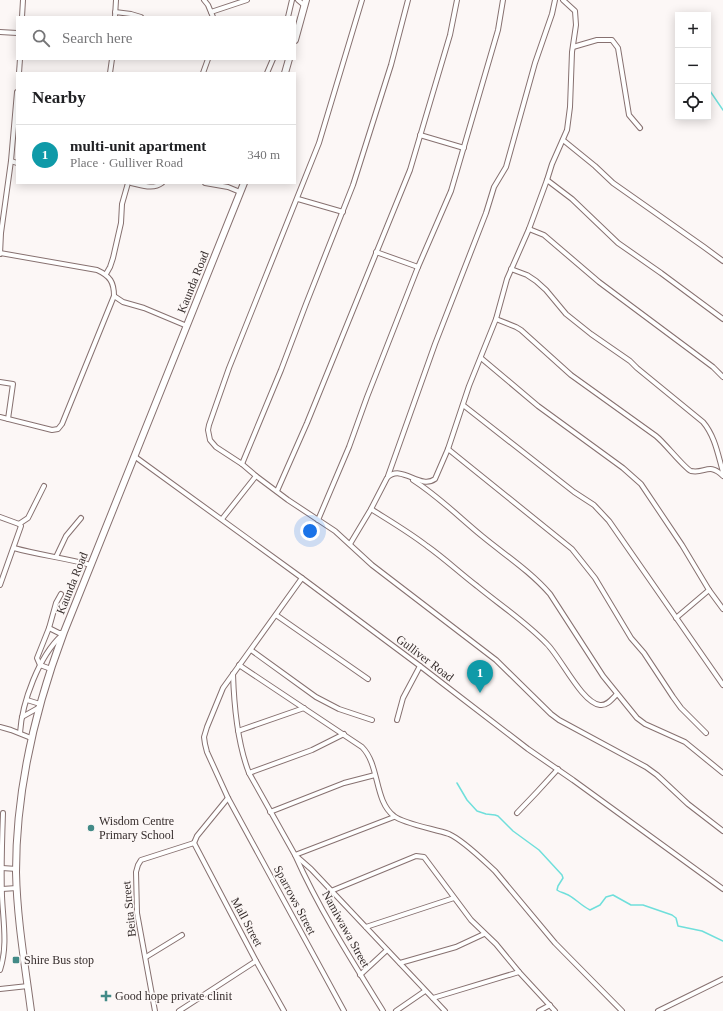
<!DOCTYPE html>
<html lang="en">
<head>
<meta charset="utf-8">
<style>
	body { margin:0; font-family:"Times New Roman",serif; background:#f2f2f2; color:#202124 }
	.controls { position:absolute; right:12px; top:12px; display:grid; overflow:hidden; border-radius:0px; box-shadow:0 2px 10px #0003 }
	.controls button { width:36px; height:36px; display:grid; place-items:center; padding:0; border:0; border-bottom:1px solid #e0e0e0; background:#fff; color:#202124; font:20px sans-serif }
	.you { position:absolute; left:310px; top:531px; width:14px; height:14px; margin:-10px; border:3px solid #fff; border-radius:50%; background:#1a73e8; box-shadow:0 0 0 6px #1a73e833 }
	.badge { display:grid; place-items:center; width:26px; height:26px; border-radius:50%; background:#428a87; color:#fff; font-size:13px; font-weight:700 }
	.pin { position:absolute; translate:-50% -33px; filter:drop-shadow(0 1px 2px #0008) }
	.pin::after { content:''; position:absolute; top:21px; width:14px; height:12px; background:inherit; clip-path:polygon(0 0,100% 0,50% 100%) }
	.list { margin:0; padding:0; list-style:none }
	h2 { display:flex; justify-content:space-between; align-items:center; height:52px; margin:0; padding:0 16px; font-size:17px }
	h2 small { font-size:13px; font-weight:400; color:#757577 }
	.list li { display:grid; grid-template-columns:26px 1fr auto; gap:12px; align-items:center; box-sizing:border-box; height:60px; padding:0 16px; border-top:1px solid #e0e0e0 }
	.list b { display:block; font-size:15px; white-space:nowrap }
	.list p { margin:0; font-size:13px; white-space:nowrap; color:#757577 }
	.list em { font-size:13px; font-style:normal; color:#757577 }
	.icon { flex:none; width:22px; height:22px; fill:none; stroke:currentColor; stroke-width:2; stroke-linecap:round; stroke-linejoin:round }
	.map { position:relative; flex:none; width:723px; height:1011px; overflow:hidden }
	.search { position:absolute; background:#fff; box-shadow:0 2px 10px #0003; left:16px; top:16px; width:280px; height:44px; display:flex; align-items:center; gap:10px; box-sizing:border-box; padding:0 14px; border-radius:0px; color:#757577; font-size:15px }
	.panel { position:absolute; background:#fff; box-shadow:0 2px 10px #0003; left:16px; top:72px; width:280px; height:112px; border-radius:0px }
	.map>svg:first-child { display:block }
	.lines { fill:none; stroke-linecap:round; stroke-linejoin:round }
	.stream { stroke:#6fdfdb; stroke-width:1.5 }
	.minor-casing { stroke:#877170; stroke-width:6 }
	.secondary-casing { stroke:#877170; stroke-width:8 }
	.minor { stroke:#fff; stroke-width:4 }
	.secondary { stroke:#fff; stroke-width:6 }
	.poi-dot { fill:#428a87; stroke:#fcf7f6; stroke-width:1.5 }
	.labels { text-anchor:middle; stroke-width:3; stroke-linejoin:round; paint-order:stroke }
	.street-label { font-size:12px; fill:#362d2c; stroke:#fcf7f6 }
	.poi-label { font-size:12px; fill:#362d2c; stroke:#fcf7f6; text-anchor:start }
</style>
</head>
<body>
<div class="map">
<svg width="723" height="1011" viewBox="0 0 723 1011">
	<rect width="100%" height="100%" fill="#fcf7f6"/>
	<g class="lines">
		<!-- stream -->
		<g class="stream">
			<path d="M 708,88 L 723,110"/>
			<path d="M 457,783 L 467,800 L 477,811 L 486,814 L 495,815 L 498,816 L 513,831 L 539,850 L 562,875 L 563,878 L 558,886 L 557,890 C 561,893 562,892 566,894 C 574,897 580,905 590,910 L 600,905 L 606,897 L 613,895 L 631,905 L 643,905 L 672,915 L 676,918 L 678,926 L 702,931 L 723,941"/>
		</g>
		<defs>
			<g id="minor">
				<path d="M 204,0 L 208,5 L 213,17"/>
				<path d="M 298,0 L 305,6"/>
				<path d="M 362,0 L 319,143 L 229,368 L 209,425 L 208,430 L 210,440 L 216,447 L 242,464 L 256,476 L 288,500 L 335,531 L 372,565 L 496,660 L 551,714 L 559,720 L 646,767 L 657,775 L 688,804 L 723,831"/>
				<path d="M 115,12 L 131,14 L 141,17"/>
				<path d="M 211,12 L 247,0"/>
				<path d="M 22,17 L 23,0"/>
				<path d="M 115,17 L 116,0"/>
				<path d="M 288,17 L 292,0"/>
				<path d="M 0,32 L 17,33"/>
				<path d="M 573,47 L 597,40 L 612,40 L 618,48 L 629,115 L 640,128"/>
				<path d="M 19,73 L 20,59"/>
				<path d="M 110,73 L 112,59"/>
				<path d="M 203,73 L 208,59"/>
				<path d="M 267,73 L 273,59"/>
				<path d="M 420,135 L 464,148"/>
				<path d="M 563,140 L 595,166 L 613,183 L 704,247 L 723,261"/>
				<path d="M 11,161 L 17,163"/>
				<path d="M 547,180 L 572,199 L 618,243 L 661,273 L 723,319"/>
				<path d="M 131,183 C 141,185 153,190 162,183"/>
				<path d="M 205,183 L 228,187 L 240,192"/>
				<path d="M 298,199 L 343,212"/>
				<path d="M 529,229 L 544,235 L 599,282 L 713,367 L 723,377"/>
				<path d="M 376,252 L 418,267"/>
				<path d="M 0,254 L 1,233 L 11,161 L 17,92"/>
				<path d="M 511,269 L 527,275 L 536,281 L 546,290 L 566,314 L 591,334 L 630,361 L 637,368 L 703,422 C 715,436 718,455 723,472"/>
				<path d="M 106,274 L 110,267 L 113,258 L 121,223 L 122,204 L 128,183"/>
				<path d="M 114,296 L 123,302 L 144,308 L 187,326"/>
				<path d="M 496,319 L 516,327 L 521,330 L 571,375 L 656,436 C 664,442 685,469 691,471 C 705,474 709,462 723,476"/>
				<path d="M 481,358 L 538,406 L 623,468 L 641,484 L 682,545 L 709,590 L 723,609"/>
				<path d="M 0,382 L 13,384 L 8,419"/>
				<path d="M 463,405 L 574,492 L 594,505 L 609,521 L 723,685"/>
				<path d="M 0,417 L 52,430 L 58,429 L 62,424 L 114,296 C 114,282 110,276 97,270 L 0,253"/>
				<path d="M 448,449 L 572,549 L 595,578 L 631,638 L 644,653 L 673,697 L 681,708 L 706,733"/>
				<path d="M 134,456 L 302,578 L 420,666 L 528,749 L 573,780 L 723,889"/>
				<path d="M 242,464 L 281,370 L 306,304 L 353,185 L 391,65 L 408,0"/>
				<path d="M 388,476 L 435,344 L 486,213 L 494,187 L 506,167 L 535,63 L 552,14 L 555,0"/>
				<path d="M 413,480 C 438,496 459,517 482,536 C 505,555 530,571 550,594 L 603,676 L 637,718 L 645,724 L 685,742 L 723,773"/>
				<path d="M 277,491 L 307,423 L 410,170 L 450,35 L 457,0"/>
				<path d="M 371,509 C 390,521 409,532 427,546 C 444,558 460,573 477,586 C 500,605 526,622 547,644 C 561,658 582,703 600,705 C 607,706 612,699 617,694"/>
				<path d="M 0,517 L 19,524 L 21,526 L 0,585"/>
				<path d="M 222,519 L 256,476"/>
				<path d="M 318,520 L 349,447 L 367,397 L 418,267 L 451,191 L 498,30 L 503,0"/>
				<path d="M 19,524 L 28,518 L 44,486"/>
				<path d="M 350,544 L 371,509 L 387,478 C 401,463 420,490 435,479 L 448,449 L 469,386 L 496,319 L 507,279 L 529,229 L 547,180 L 552,164 L 567,130 L 570,107 L 572,52 L 576,25 L 575,11 L 563,0"/>
				<path d="M 14,548 C 39,555 65,558 91,565"/>
				<path d="M 56,557 L 66,536 L 81,518"/>
				<path d="M 302,578 L 223,688 L 207,727 L 204,737 L 205,744 L 207,752 L 228,798 L 344,1011"/>
				<path d="M 276,615 L 368,679"/>
				<path d="M 676,618 L 709,590"/>
				<path d="M 49,628 L 59,633 L 64,633"/>
				<path d="M 251,650 L 316,697 L 339,709 L 372,720"/>
				<path d="M 239,665 L 362,747 C 380,765 374,801 394,816 C 404,824 435,829 449,834 C 463,840 483,860 495,871 L 555,943 L 622,1011"/>
				<path d="M 51,669 L 40,665 L 37,658 L 49,628 L 56,603 L 61,594"/>
				<path d="M 233,674 C 234,706 237,742 249,773 L 295,855 L 311,869 L 445,1011"/>
				<path d="M 27,700 L 40,704"/>
				<path d="M 22,717 L 38,708"/>
				<path d="M 397,720 L 403,698 L 420,666"/>
				<path d="M 0,727 L 11,730 L 31,738"/>
				<path d="M 238,731 L 304,708"/>
				<path d="M 20,733 C 22,702 39,656 62,635"/>
				<path d="M 249,773 L 312,750 L 344,734"/>
				<path d="M 270,812 L 344,783 L 375,775"/>
				<path d="M 517,813 L 537,792 L 558,769"/>
				<path d="M 194,843 L 256,961 L 284,1011"/>
				<path d="M 194,843 L 197,836 L 228,798"/>
				<path d="M 2,868 L 17,869"/>
				<path d="M 2,889 L 17,888"/>
				<path d="M 331,891 L 416,856 L 424,857 L 471,920 L 496,944 L 519,972 L 555,1011"/>
				<path d="M 366,927 L 454,898"/>
				<path d="M 146,957 L 182,935"/>
				<path d="M 400,963 L 456,947 L 484,934"/>
				<path d="M 0,970 C 8,946 3,921 2,896 C 1,868 2,840 3,813"/>
				<path d="M 360,975 L 387,950"/>
				<path d="M 0,989 L 28,986"/>
				<path d="M 433,998 L 519,972"/>
				<path d="M 155,1011 L 137,913 L 136,872 L 138,865 L 141,860 L 194,843"/>
				<path d="M 179,1011 L 256,961"/>
				<path d="M 383,1011 C 352,961 319,909 295,855 L 394,817"/>
				<path d="M 396,1011 L 425,991"/>
				<path d="M 539,1011 L 550,1005"/>
				<path d="M 658,1011 L 723,979"/>
			</g>
			<g id="secondary">
				<path d="M 295,40 L 306,0"/>
				<path d="M 285,73 L 289,59"/>
				<path d="M 31,1011 C 25,965 17,919 16,872 C 16,789 35,709 64,632 L 244,183"/>
			</g>
		</defs>
		<!-- minor casing -->
		<use href="#minor" class="minor-casing"/>
		<!-- secondary casing -->
		<use href="#secondary" class="secondary-casing"/>
		<!-- minor -->
		<use href="#minor" class="minor"/>
		<!-- secondary -->
		<use href="#secondary" class="secondary"/>
	</g>
	<!-- markers -->
	<g class="poi-dot">
		<circle cx="91" cy="828" r="4"/>
		<rect x="12" y="956" width="8" height="8" rx="2"/>
		<path d="M104 990h4v4h4v4h-4v4h-4v-4h-4v-4h4z"/>
	</g>
	<g class="labels">
		<!-- street labels -->
		<g class="street-label">
			<text transform="translate(193 282) rotate(-68)" y="4">Kaunda Road</text>
			<text transform="translate(72 583) rotate(-68)" y="4">Kaunda Road</text>
			<text transform="translate(425 658) rotate(37)" y="4">Gulliver Road</text>
			<text transform="translate(295 900) rotate(62)" y="4">Sparrows Street</text>
			<text transform="translate(129 909) rotate(-96)" y="4">Beita Street</text>
			<text transform="translate(247 922) rotate(62)" y="4">Mall Street</text>
			<text transform="translate(346 929) rotate(61)" y="4">Namiwawa Street</text>
		</g>
		<!-- poi labels -->
		<g class="poi-label">
			<text x="99" y="825">Wisdom Centre<tspan x="99" dy="14">Primary School</tspan></text>
			<text x="24" y="964">Shire Bus stop</text>
			<text x="115" y="1000">Good hope private clinit</text>
		</g>
	</g>
</svg>
<div class="controls">
<button>+</button>
<button>−</button>
<button><svg class="icon" aria-label="locate" viewBox="0 0 24 24"><circle cx="12" cy="12" r="6"/><path d="M12 2v4M12 18v4M2 12h4M18 12h4"/></svg></button>
</div>
<div class="you"></div>
<div class="pin badge" style="left:480px;top:693px;background:#0f9aa8">1</div>
<div class="search"><svg class="icon" aria-label="search" viewBox="0 0 24 24"><circle cx="10" cy="10" r="6"/><path d="M15 15l6 6"/></svg>Search here</div>
<section class="panel">
<h2>Nearby<small></small></h2>
<ul class="list">
<li><span class="badge" style="background:#0f9aa8">1</span><div><b>multi-unit apartment</b><p>Place · Gulliver Road</p></div><em>340 m</em></li>
</ul>
</section>
</div>
</body>
</html>
